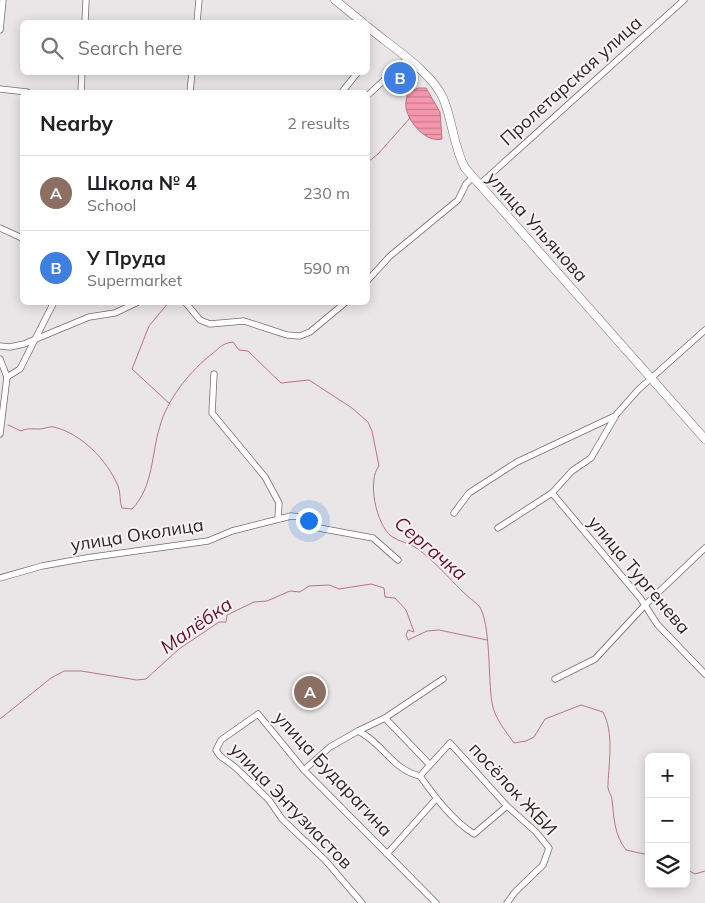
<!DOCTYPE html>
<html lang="en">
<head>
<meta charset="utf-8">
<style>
	body { margin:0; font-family:Mulish,sans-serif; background:#f6f6f6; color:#202124 }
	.controls { position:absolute; right:15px; bottom:15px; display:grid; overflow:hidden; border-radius:8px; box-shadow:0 2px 12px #0003 }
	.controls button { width:45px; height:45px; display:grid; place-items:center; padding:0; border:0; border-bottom:1px solid #e0e0e0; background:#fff; color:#202124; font:25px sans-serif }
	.you { position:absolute; left:308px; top:520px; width:18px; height:18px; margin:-12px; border:4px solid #fff; border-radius:50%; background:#1a73e8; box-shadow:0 0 0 8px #1a73e833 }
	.badge { display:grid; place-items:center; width:32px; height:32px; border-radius:50%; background:#41877f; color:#fff; font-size:16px; font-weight:700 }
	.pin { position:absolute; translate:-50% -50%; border:2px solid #fff; box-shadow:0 1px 5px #0006 }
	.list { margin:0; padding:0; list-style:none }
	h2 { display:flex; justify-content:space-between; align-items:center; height:65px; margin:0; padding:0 20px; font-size:21px }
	h2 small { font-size:16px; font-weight:400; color:#757577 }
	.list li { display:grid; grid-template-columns:32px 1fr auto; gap:15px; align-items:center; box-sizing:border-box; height:75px; padding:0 20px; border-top:1px solid #e0e0e0 }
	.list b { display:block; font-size:19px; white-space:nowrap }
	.list p { margin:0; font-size:16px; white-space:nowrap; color:#757577 }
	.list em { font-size:16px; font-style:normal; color:#757577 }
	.icon { flex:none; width:28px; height:28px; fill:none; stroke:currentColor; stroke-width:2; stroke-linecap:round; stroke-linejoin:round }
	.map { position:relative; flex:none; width:705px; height:903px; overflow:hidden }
	.search { position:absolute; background:#fff; box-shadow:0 2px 12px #0003; left:20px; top:20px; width:350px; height:55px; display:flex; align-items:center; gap:12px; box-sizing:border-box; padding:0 18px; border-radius:8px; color:#757577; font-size:19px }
	.panel { position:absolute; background:#fff; box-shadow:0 2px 12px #0003; left:20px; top:90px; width:350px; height:215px; border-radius:8px }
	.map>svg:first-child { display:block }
	.water { fill:url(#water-rules); stroke:#b87584 }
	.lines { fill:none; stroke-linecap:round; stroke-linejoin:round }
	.stream { stroke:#b87584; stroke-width:1 }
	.minor-casing { stroke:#736e6f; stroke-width:7 }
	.secondary-casing { stroke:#736e6f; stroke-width:9 }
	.minor { stroke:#fff; stroke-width:5.5 }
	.secondary { stroke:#fff; stroke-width:8 }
	.labels { text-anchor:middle; stroke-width:4; stroke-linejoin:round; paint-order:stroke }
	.street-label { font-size:18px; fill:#292728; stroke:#f8f2f3 }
	.water-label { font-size:19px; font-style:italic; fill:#64112e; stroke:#f8f2f3 }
</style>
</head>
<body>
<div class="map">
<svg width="705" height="903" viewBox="0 0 705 903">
	<defs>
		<pattern id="water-rules" width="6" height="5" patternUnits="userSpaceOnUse" patternTransform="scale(1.25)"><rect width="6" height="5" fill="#f697ac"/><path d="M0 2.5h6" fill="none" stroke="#c77b8c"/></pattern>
	</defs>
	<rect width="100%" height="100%" fill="#eae5e6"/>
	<!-- water -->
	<path class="water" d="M 418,88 L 426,88 L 440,112 L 442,139 C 426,143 409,123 406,108 C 405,103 407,97 408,92 Z"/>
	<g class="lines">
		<!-- stream -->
		<g class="stream">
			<path d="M 368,162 L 378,154 L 410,118"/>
			<path d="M 169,302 L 149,326 L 132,369 L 170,404"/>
			<path d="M 8,425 L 21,431 C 27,428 32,429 39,429 C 44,429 50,426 54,427 C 82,434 107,460 118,486 C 121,492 119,501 122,508 L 132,509 C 154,486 151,454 160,426 C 167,400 188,374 208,357 C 218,350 221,343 233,342 L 239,350 L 248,351 L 281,383 L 309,380 L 352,408 L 368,422 L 372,431 L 379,466 C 367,480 376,524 391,536 C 399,542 410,543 418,549 C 434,561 448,577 462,591 C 467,596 474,601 479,606 C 491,622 488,681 492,703 C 495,719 505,730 514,743 L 526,741 L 534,737 L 545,719 L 581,705 L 603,712 C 614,733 609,761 608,784 C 607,790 611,794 612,799 C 614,818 614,834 626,850 L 649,855"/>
			<path d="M 0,719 L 51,678 L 64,671 L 81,671 L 137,680 L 146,679 L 179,649 L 219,622 L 226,622 L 227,615 L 254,602 L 267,601 L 290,591 L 300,592 L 309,586 L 329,585 L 339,589 L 371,584 L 384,588 L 385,597 L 395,598 L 406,610 L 414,632 L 408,630 L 406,635 L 408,640 L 427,631 L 439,630 L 487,640"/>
			<path d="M 686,869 L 695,874 L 705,871"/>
		</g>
		<defs>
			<g id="minor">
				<path d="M 85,22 L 86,0"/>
				<path d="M 197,22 L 199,0"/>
				<path d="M 0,30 L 3,0"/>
				<path d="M 0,89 L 27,92"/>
				<path d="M 81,92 L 82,72"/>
				<path d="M 190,92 L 192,72"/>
				<path d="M 342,92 L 358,72"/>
				<path d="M 368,95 L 407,59"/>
				<path d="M 479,185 L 684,0"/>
				<path d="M 0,228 L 22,238"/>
				<path d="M 368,280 L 390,256 L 458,200 L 466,184 L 473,177"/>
				<path d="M 185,302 L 200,320 L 210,324 L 244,321 L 287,335 L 300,336 L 310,332 L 346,302"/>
				<path d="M 0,346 L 10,347 L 24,344 L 89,317 L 115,313 L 138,302"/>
				<path d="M 0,359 L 7,377 L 0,434"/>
				<path d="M 214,374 L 212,413 L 265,477 L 279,503 L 278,518"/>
				<path d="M 7,377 L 20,369 L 54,302"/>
				<path d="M 552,493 L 641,599 L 657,624 L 705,674"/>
				<path d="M 454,513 L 469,493 L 517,462 L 615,416 L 638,390 L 705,330"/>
				<path d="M 498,528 L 552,493 L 572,471 L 591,458 L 615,417"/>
				<path d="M 0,578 L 42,566 L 86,558 L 208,541 L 232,531 L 291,516 L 301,517 L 319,528 L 373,538 L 398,560"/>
				<path d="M 555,679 L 595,659 L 645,605 L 705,548"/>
				<path d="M 385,718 L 443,679"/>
				<path d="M 358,731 L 385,718 L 429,764"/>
				<path d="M 304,770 L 330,747 L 358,731 C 382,742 392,770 420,776"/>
				<path d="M 507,806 L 474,834 C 452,820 435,797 420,776 L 450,743 L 507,806 L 536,832 L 549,848 L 543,865 L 515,892 L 507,903"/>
				<path d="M 387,854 L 436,799"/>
				<path d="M 362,903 L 325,860 L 282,819 L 269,800 L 235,767 L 220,756 L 216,750 L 221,740 L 258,714 L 304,770 L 436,903"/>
			</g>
			<g id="secondary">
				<path d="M 335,0 L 362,22"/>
				<path d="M 368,27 C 389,45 432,72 443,98 C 453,121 453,146 465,168 L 705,439"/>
			</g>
		</defs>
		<!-- minor casing -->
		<use href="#minor" class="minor-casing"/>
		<!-- secondary casing -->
		<use href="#secondary" class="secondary-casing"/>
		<!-- minor -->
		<use href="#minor" class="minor"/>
		<!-- secondary -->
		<use href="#secondary" class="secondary"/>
	</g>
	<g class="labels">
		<!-- street labels -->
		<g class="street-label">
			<text transform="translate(571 81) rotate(-42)" y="6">Пролетарская улица</text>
			<text transform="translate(537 227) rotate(48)" y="6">улица Ульянова</text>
			<text transform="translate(137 535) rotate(-9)" y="6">улица Околица</text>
			<text transform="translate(639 575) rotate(50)" y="6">улица Тургенева</text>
			<text transform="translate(333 774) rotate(47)" y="6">улица Бударагина</text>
			<text transform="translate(513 789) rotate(47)" y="6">посёлок ЖБИ</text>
			<text transform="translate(291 806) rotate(46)" y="6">улица Энтузиастов</text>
		</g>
		<!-- water labels -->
		<g class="water-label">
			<text transform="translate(431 548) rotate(40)" y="7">Сергачка</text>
			<text transform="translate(196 625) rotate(-35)" y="7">Малёбка</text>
		</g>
	</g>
</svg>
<div class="controls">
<button>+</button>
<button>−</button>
<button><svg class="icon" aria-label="layers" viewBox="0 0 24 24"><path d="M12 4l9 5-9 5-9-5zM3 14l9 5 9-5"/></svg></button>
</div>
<div class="you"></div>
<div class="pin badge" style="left:310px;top:692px;background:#8d6e63">A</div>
<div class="pin badge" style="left:400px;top:78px;background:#3f7fe0">B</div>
<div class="search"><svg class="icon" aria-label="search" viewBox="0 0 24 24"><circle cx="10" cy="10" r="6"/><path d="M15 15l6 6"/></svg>Search here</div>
<section class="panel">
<h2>Nearby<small>2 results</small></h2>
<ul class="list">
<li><span class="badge" style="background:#8d6e63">A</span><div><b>Школа № 4</b><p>School</p></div><em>230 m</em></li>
<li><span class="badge" style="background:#3f7fe0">B</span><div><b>У Пруда</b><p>Supermarket</p></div><em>590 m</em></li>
</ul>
</section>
</div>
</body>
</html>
